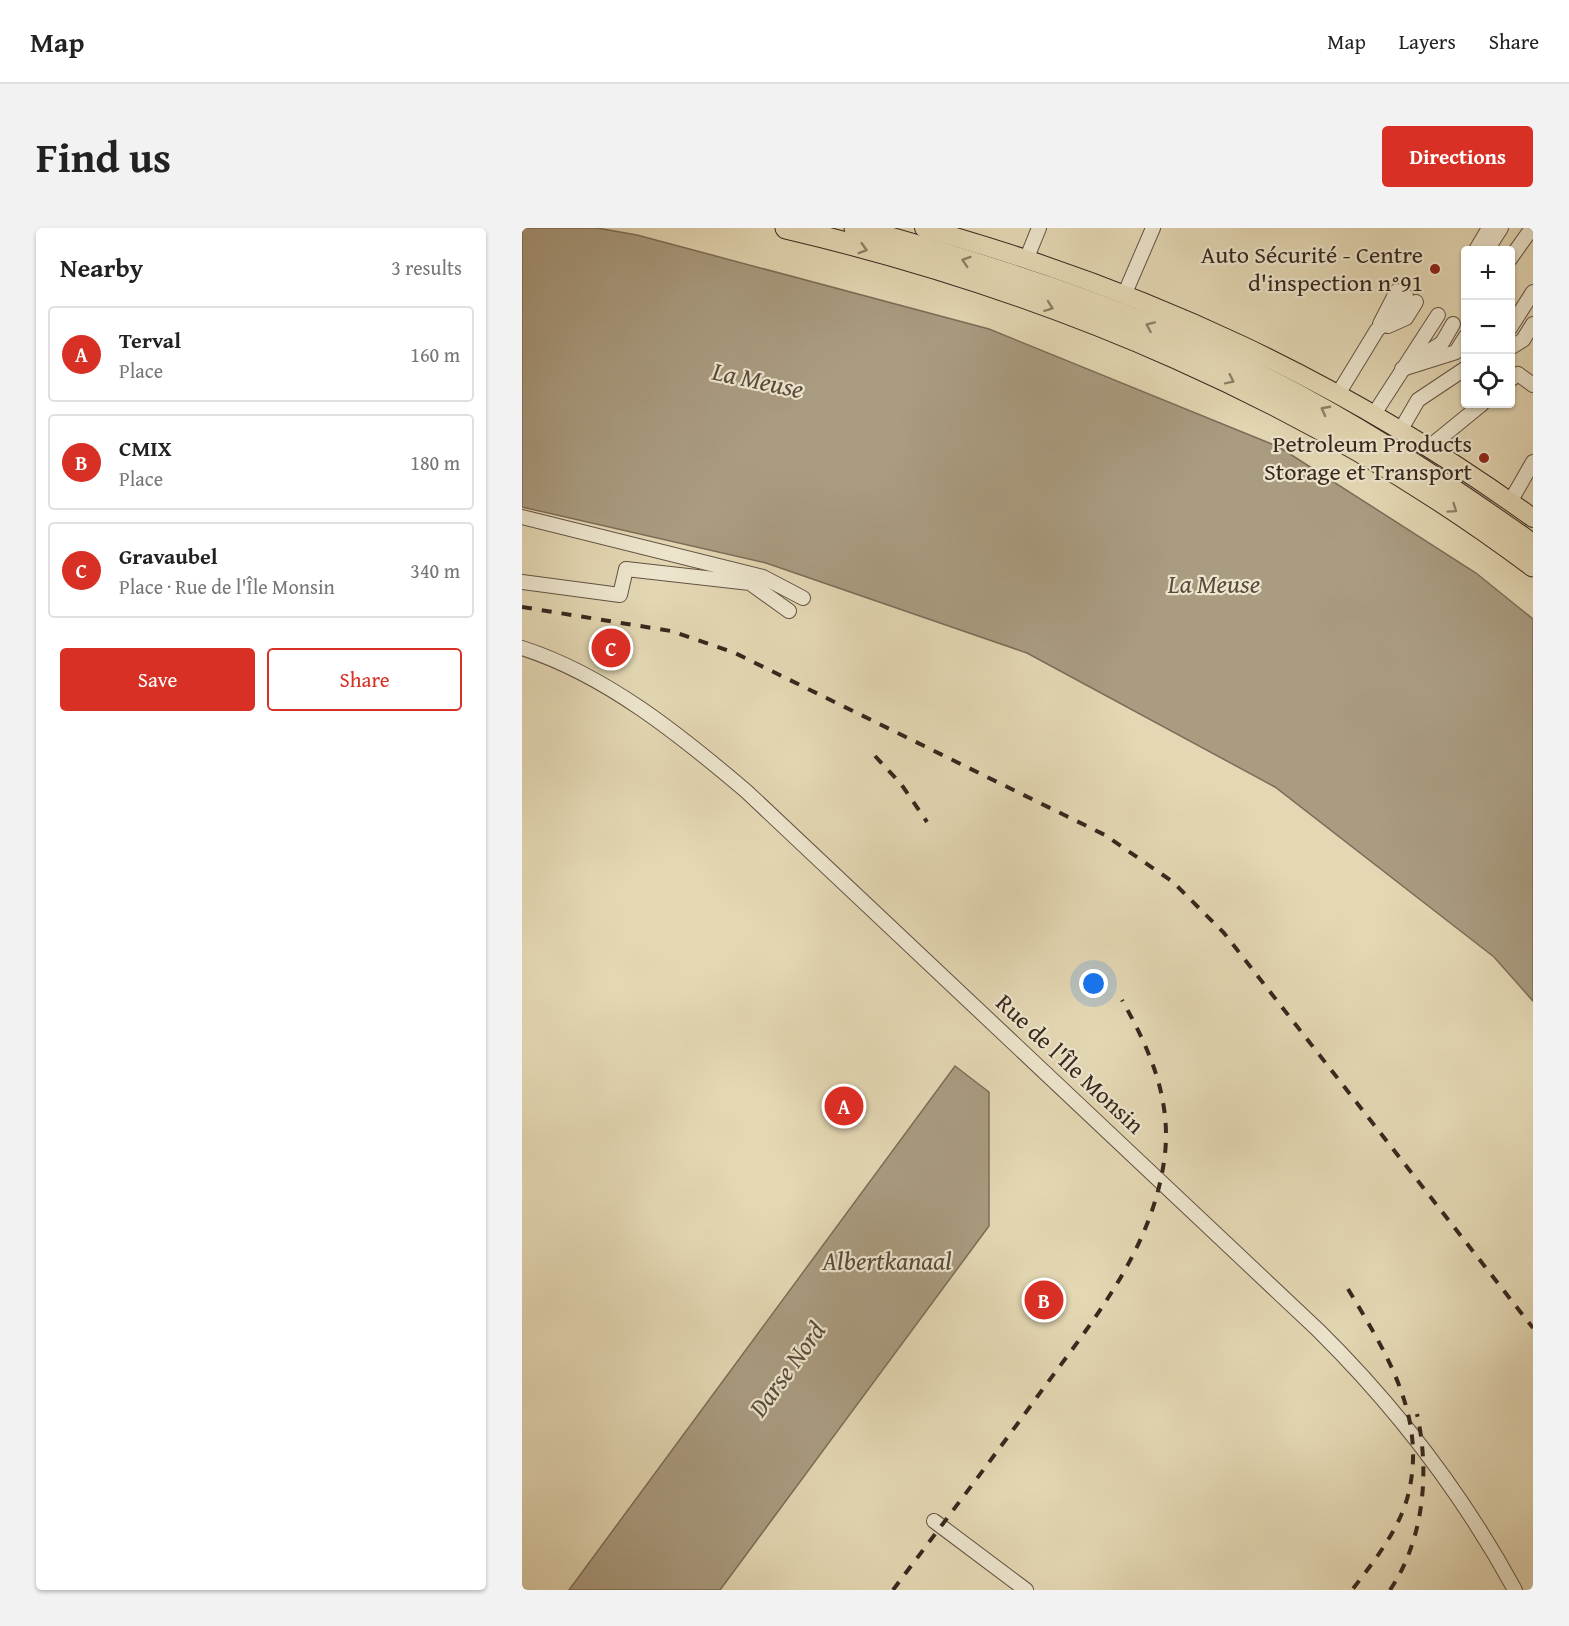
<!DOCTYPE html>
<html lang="en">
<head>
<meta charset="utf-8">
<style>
	body { margin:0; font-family:"Gentium Book Plus",serif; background:#f2f2f2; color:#222 }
	.controls { position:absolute; right:18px; top:18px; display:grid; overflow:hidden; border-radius:6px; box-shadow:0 2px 4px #0004 }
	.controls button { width:54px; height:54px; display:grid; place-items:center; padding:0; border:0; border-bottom:2px solid #e0e0e0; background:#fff; color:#222; font:30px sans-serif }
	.you { position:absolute; left:572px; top:756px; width:21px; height:21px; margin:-15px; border:4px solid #fff; border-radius:50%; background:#1a73e8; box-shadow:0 0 0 9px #1a73e833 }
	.badge { display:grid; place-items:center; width:39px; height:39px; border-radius:50%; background:#d93025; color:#fff; font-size:20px; font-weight:700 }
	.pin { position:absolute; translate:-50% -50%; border:3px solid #fff; box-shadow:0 2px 6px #0006 }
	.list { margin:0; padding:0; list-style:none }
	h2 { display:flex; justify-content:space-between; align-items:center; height:78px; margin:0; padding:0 24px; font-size:26px }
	h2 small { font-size:20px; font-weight:400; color:#767676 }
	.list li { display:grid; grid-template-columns:39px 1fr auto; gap:18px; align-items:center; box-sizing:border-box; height:96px; margin:0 12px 12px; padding:0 12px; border:2px solid #e0e0e0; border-radius:6px }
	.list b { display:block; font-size:22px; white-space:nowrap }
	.list p { margin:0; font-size:20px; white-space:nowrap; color:#767676 }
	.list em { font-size:20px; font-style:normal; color:#767676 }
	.actions { display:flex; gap:12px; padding:18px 24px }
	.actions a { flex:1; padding:14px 0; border:2px solid #d93025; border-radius:6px; text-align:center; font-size:21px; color:#d93025 }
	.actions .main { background:#d93025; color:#fff }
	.icon { flex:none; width:33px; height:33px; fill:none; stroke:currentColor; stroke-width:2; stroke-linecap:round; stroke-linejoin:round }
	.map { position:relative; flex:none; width:1011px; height:1362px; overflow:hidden; border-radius:6px }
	header { display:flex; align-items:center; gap:36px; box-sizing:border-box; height:84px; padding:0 30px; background:#fff; border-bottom:2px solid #e0e0e0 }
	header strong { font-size:28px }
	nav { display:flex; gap:33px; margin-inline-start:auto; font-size:21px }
	.intro { display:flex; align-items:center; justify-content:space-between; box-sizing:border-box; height:144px; padding:0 36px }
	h1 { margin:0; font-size:42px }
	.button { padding:15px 27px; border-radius:6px; background:#d93025; color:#fff; font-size:21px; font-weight:700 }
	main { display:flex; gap:36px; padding:0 36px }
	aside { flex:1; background:#fff; border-radius:6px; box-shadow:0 2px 4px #0004 }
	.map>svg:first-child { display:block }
	.water { fill:#aa9c81; stroke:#7c6d59; stroke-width:1.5 }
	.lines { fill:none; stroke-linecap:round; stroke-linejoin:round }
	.minor-casing { stroke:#635344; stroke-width:16 }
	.major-casing { stroke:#38271e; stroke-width:20 }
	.highway-casing { stroke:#38271e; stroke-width:23 }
	.minor { stroke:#ede6ce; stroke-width:14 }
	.major { stroke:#e4d8b4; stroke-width:18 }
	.highway { stroke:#e4d8b4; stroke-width:21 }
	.rail { stroke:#38271e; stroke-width:4; stroke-dasharray:10 10; stroke-linecap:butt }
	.oneway { stroke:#8e8069 }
	.poi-dot { fill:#8f2418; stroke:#ede6ce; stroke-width:2 }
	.labels { text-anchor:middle; stroke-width:4.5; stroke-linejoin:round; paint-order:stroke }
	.poi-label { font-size:24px; fill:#38271e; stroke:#ede6ce; text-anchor:end }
	.street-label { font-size:24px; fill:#38271e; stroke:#ede6ce }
	.water-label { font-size:26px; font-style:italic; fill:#5a4a3c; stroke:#ede6ce }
</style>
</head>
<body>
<header>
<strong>Map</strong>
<nav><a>Map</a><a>Layers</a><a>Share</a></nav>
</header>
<div class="intro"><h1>Find us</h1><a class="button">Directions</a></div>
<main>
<aside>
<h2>Nearby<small>3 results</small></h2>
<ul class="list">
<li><span class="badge">A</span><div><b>Terval</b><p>Place</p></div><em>160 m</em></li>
<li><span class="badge">B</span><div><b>CMIX</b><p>Place</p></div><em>180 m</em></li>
<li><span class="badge">C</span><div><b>Gravaubel</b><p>Place · Rue de l'Île Monsin</p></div><em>340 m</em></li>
</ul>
<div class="actions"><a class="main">Save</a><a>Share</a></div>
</aside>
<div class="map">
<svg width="1011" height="1362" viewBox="0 0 1011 1362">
	<rect width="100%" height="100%" fill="#e4d8b4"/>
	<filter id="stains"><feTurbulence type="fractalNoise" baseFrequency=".00333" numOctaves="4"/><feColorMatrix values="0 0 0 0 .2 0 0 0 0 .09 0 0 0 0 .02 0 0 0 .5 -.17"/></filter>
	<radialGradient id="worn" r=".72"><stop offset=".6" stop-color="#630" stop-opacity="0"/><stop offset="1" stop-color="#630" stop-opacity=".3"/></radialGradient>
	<!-- water -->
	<g class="water">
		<path d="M 0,0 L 75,0 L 115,7 L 467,101 L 757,219 L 954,345 L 1011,391 L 1011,773 L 972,729 L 753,559 L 505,425 L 244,335 L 0,279 Z"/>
		<path d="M 433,838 L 467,864 L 467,998 L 198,1362 L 47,1362 Z"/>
	</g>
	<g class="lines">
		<defs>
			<g id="minor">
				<path d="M 954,22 L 967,0"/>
				<path d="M 965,22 L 979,0"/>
				<path d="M 988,31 L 1010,0"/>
				<path d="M 504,32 L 517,0"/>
				<path d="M 603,65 L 631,0"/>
				<path d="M 858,96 L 875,63"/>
				<path d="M 866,98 L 884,90 L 894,74"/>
				<path d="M 988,100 L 1011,64"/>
				<path d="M 988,120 L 1001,112 L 1011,96"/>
				<path d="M 895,131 L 920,115 L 931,96"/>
				<path d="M 880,141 L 934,124 L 944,108"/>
				<path d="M 988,152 L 996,146 L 1011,157"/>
				<path d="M 816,166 L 855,102 L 875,85 L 884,68"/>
				<path d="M 852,186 L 916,87"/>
				<path d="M 878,203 L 896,172 L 944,140"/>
				<path d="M 906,220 L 960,176"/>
				<path d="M 988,274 L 1011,234"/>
				<path d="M 0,289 L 241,349 L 281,370"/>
				<path d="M 0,354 L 98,367 L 104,341 L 228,355 L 267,383"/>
				<path d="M 0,420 C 84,447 158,507 224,563 L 796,1102 C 874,1179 940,1265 993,1362"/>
				<path d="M 412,1293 L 504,1362"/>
			</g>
			<path id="major" d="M 402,0 C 627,63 821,153 1011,290"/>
			<g id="highway">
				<path d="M 264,0 C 532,63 790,172 1011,338"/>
				<path d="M 333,0 C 462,36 592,77 713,135 C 819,186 915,249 1011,317"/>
			</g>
		</defs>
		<!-- minor casing -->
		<use href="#minor" class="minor-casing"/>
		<!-- major casing -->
		<use href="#major" class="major-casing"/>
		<!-- highway casing -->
		<use href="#highway" class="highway-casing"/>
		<!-- minor -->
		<use href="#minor" class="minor"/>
		<!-- major -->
		<use href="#major" class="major"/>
		<!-- highway -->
		<use href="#highway" class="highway"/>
		<!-- rail -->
		<g class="rail">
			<path d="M 0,379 L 149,403 L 213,425 L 583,607 L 651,654 L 702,705 L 1011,1100"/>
			<path d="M 353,528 L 379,556 L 405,594"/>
			<path d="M 826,1061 C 865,1126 907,1192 885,1271 C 876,1303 850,1336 830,1362"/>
			<path d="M 371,1362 C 419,1298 468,1234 515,1169 C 569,1095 632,1021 643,926 C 649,869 627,820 600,772"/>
			<path d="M 868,1362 C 902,1312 908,1244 895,1186"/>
		</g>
	</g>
	<!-- one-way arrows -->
	<defs><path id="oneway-chevron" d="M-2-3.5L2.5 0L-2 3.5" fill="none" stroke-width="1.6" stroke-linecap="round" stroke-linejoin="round" transform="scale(1.5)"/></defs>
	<g class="oneway">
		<use href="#oneway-chevron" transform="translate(341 21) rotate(16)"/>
		<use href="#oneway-chevron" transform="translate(444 33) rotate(-162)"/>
		<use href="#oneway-chevron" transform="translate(527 79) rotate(20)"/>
		<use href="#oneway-chevron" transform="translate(628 98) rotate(-156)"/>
		<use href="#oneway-chevron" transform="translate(708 152) rotate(26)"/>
		<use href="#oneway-chevron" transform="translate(803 182) rotate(-152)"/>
		<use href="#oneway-chevron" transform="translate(931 281) rotate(35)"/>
	</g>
	<!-- markers -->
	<g class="poi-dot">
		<circle cx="913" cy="41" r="6"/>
		<circle cx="962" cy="230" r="6"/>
	</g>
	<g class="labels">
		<!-- poi labels -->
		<g class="poi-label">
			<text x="901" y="35">Auto Sécurité - Centre<tspan x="901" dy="28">d'inspection n°91</tspan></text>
			<text x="950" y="224">Petroleum Products<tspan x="950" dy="28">Storage et Transport</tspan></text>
		</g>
		<!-- street labels -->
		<g class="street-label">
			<text transform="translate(548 836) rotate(43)" y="8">Rue de l'Île Monsin</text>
		</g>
		<!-- water labels -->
		<g class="water-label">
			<text transform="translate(236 152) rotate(12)" y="9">La Meuse</text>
			<text x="692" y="365">La Meuse</text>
			<text x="365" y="1042">Albertkanaal</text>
			<text transform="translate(265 1141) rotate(-54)" y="9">Darse Nord</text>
		</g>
	</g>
	<rect width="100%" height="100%" filter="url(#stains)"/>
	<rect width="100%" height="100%" fill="url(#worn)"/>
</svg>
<div class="controls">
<button>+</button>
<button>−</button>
<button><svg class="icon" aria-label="locate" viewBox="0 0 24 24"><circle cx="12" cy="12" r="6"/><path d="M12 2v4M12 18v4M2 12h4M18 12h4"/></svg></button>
</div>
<div class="you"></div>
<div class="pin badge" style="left:322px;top:878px">A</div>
<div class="pin badge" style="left:522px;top:1072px">B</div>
<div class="pin badge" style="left:89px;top:420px">C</div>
</div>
</main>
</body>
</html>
